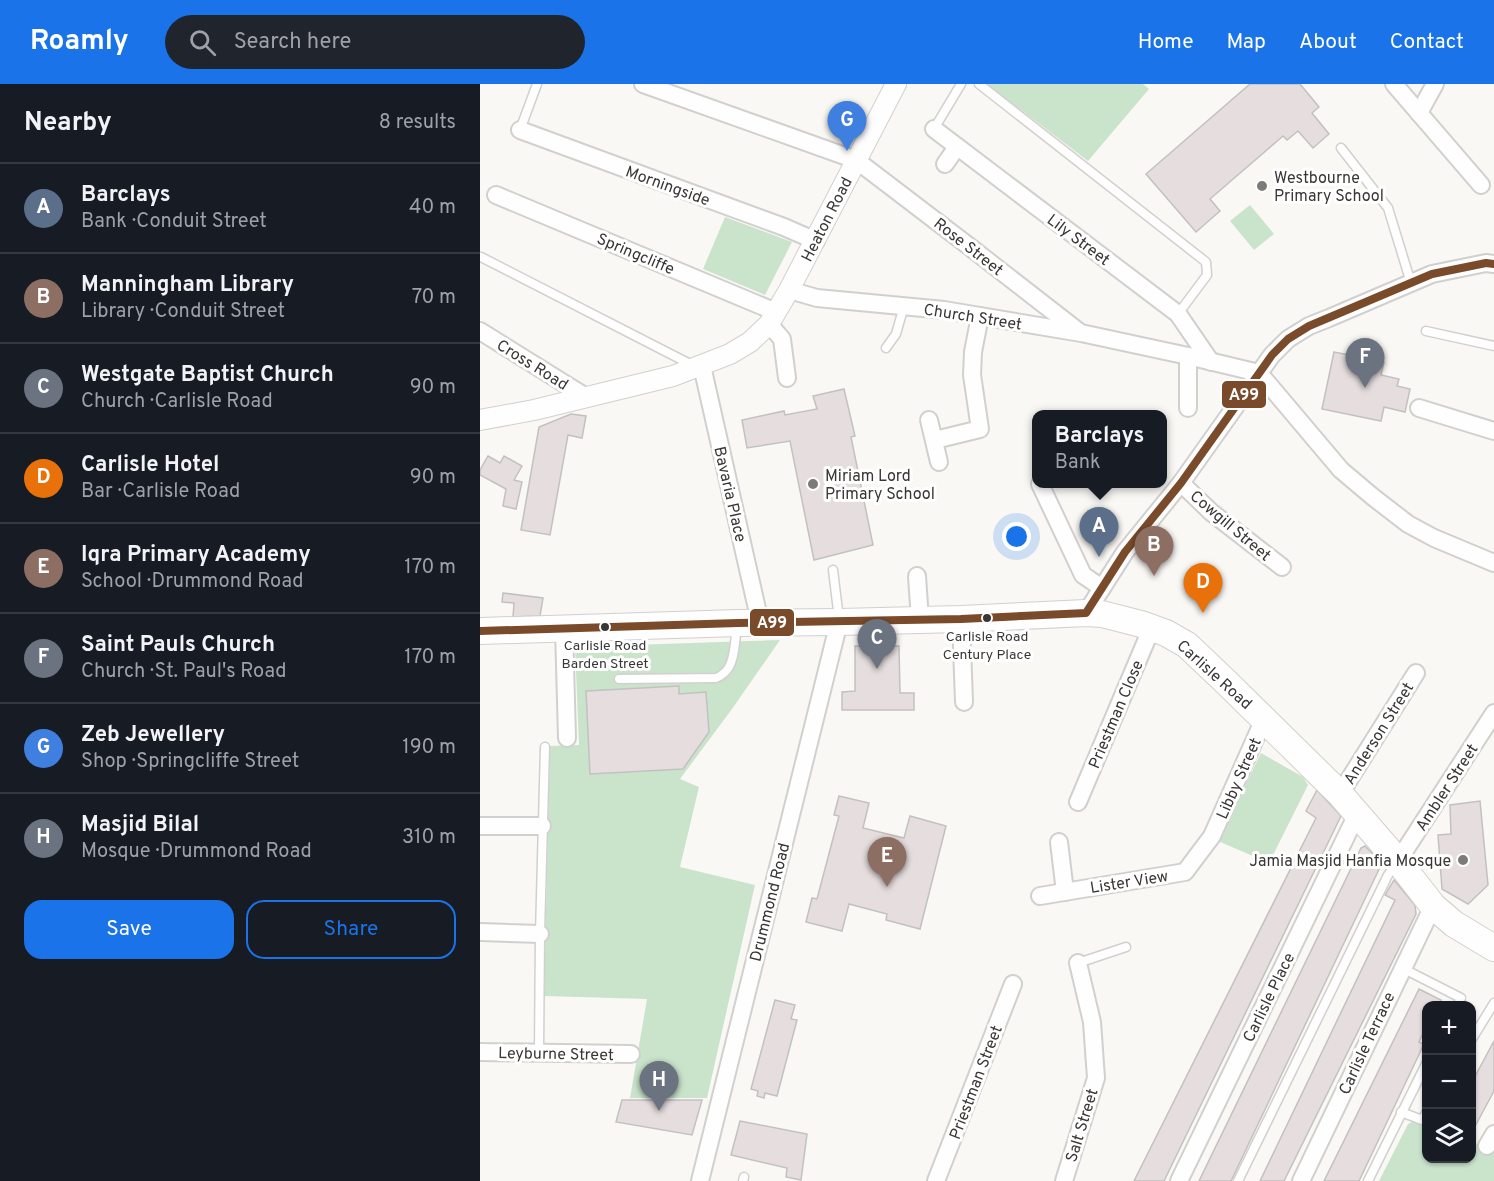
<!DOCTYPE html>
<html lang="en">
<head>
<meta charset="utf-8">
<style>
	body { margin:0; font-family:Overpass,sans-serif; background:#20242c; color:#f1f3f6 }
	.controls { position:absolute; right:18px; bottom:18px; display:grid; overflow:hidden; border-radius:12px; box-shadow:0 2px 4px #0004 }
	.controls button { width:54px; height:54px; display:grid; place-items:center; padding:0; border:0; border-bottom:2px solid #363941; background:#171b24; color:#f1f3f6; font:30px sans-serif }
	.you { position:absolute; left:537px; top:453px; width:21px; height:21px; margin:-15px; border:4px solid #fff; border-radius:50%; background:#1a73e8; box-shadow:0 0 0 9px #1a73e833 }
	.badge { display:grid; place-items:center; width:39px; height:39px; border-radius:50%; background:#1a73e8; color:#fff; font-size:20px; font-weight:700 }
	.pin { position:absolute; translate:-50% -50px; filter:drop-shadow(0 2px 3px #0008) }
	.pin::after { content:''; position:absolute; top:32px; width:21px; height:18px; background:inherit; clip-path:polygon(0 0,100% 0,50% 100%) }
	.popup { position:absolute; left:552px; top:326px; width:135px; height:78px; box-sizing:border-box; display:grid; place-content:center; border-radius:12px; background:#171b24; filter:drop-shadow(0 2px 4px #0005); font-size:20px; white-space:nowrap; color:#9ea1a6 }
	.popup b { font-size:22px; color:#f1f3f6 }
	.popup::after { content:''; position:absolute; left:50%; top:100%; margin-left:-12px; border:12px solid transparent; border-top-color:#171b24 }
	.list { margin:0; padding:0; list-style:none }
	h2 { display:flex; justify-content:space-between; align-items:center; height:78px; margin:0; padding:0 24px; font-size:26px }
	h2 small { font-size:20px; font-weight:400; color:#9ea1a6 }
	.list li { display:grid; grid-template-columns:39px 1fr auto; gap:18px; align-items:center; box-sizing:border-box; height:90px; padding:0 24px; border-top:2px solid #363941 }
	.list b { display:block; font-size:22px; white-space:nowrap }
	.list p { margin:0; font-size:20px; white-space:nowrap; color:#9ea1a6 }
	.list em { font-size:20px; font-style:normal; color:#9ea1a6 }
	.actions { display:flex; gap:12px; padding:18px 24px }
	.actions a { flex:1; padding:14px 0; border:2px solid #1a73e8; border-radius:18px; text-align:center; font-size:21px; color:#1a73e8 }
	.actions .main { background:#1a73e8; color:#fff }
	.icon { flex:none; width:33px; height:33px; fill:none; stroke:currentColor; stroke-width:2; stroke-linecap:round; stroke-linejoin:round }
	.map { position:relative; flex:none; width:1014px; height:1097px; overflow:hidden }
	header { display:flex; align-items:center; gap:36px; box-sizing:border-box; height:84px; padding:0 30px; background:#1a73e8; color:#fff }
	header strong { font-size:28px }
	nav { display:flex; gap:33px; margin-inline-start:auto; font-size:21px }
	.search { width:420px; height:54px; background:#20242c; display:flex; align-items:center; gap:15px; box-sizing:border-box; padding:0 21px; border-radius:33px; color:#9ea1a6; font-size:22px }
	main { display:flex }
	aside { flex:1; background:#171b24 }
	.map>svg:first-child { display:block }
	.green { fill:#cae4cb }
	.building { fill:#e6dede; stroke:#c3c1c0; stroke-width:1.5 }
	.lines { fill:none; stroke-linecap:round; stroke-linejoin:round }
	.service-casing { stroke:#d2d0ce; stroke-width:11 }
	.minor-casing { stroke:#d2d0ce; stroke-width:20 }
	.tertiary-casing { stroke:#d2d0ce; stroke-width:22 }
	.primary-casing { stroke:#d2d0ce; stroke-width:28 }
	.service { stroke:#fefefe; stroke-width:8 }
	.minor { stroke:#fefefe; stroke-width:16 }
	.tertiary { stroke:#fefefe; stroke-width:20 }
	.primary { stroke:#fefefe; stroke-width:26 }
	.bus-1-casing { stroke:#fff; stroke-width:12 }
	.bus-1 { stroke:#7a4b2a; stroke-width:8 }
	.poi-dot { fill:#7d7b79; stroke:#fff; stroke-width:2 }
	.bus-dot { fill:#393736; stroke:#fff; stroke-width:2 }
	.labels { text-anchor:middle; stroke-width:6; stroke-linejoin:round; paint-order:stroke }
	.bus-label { font-size:14px; fill:#393736; stroke:#fff }
	.poi-label { font-size:16px; fill:#393736; stroke:#fff; text-anchor:start }
	.street-label { font-size:16px; fill:#393736; stroke:#fff }
	.line-badge { stroke:#fff; stroke-width:2 }
	.badge-label { font-size:16px; text-anchor:middle; font-weight:bold; fill:#fff }
</style>
</head>
<body>
<header>
<strong>Roamly</strong>
<div class="search"><svg class="icon" aria-label="search" viewBox="0 0 24 24"><circle cx="10" cy="10" r="6"/><path d="M15 15l6 6"/></svg>Search here</div>
<nav><a>Home</a><a>Map</a><a>About</a><a>Contact</a></nav>
</header>
<main>
<aside>
<h2>Nearby<small>8 results</small></h2>
<ul class="list">
<li><span class="badge" style="background:#5c6f8a">A</span><div><b>Barclays</b><p>Bank · Conduit Street</p></div><em>40 m</em></li>
<li><span class="badge" style="background:#8d6e63">B</span><div><b>Manningham Library</b><p>Library · Conduit Street</p></div><em>70 m</em></li>
<li><span class="badge" style="background:#6b7280">C</span><div><b>Westgate Baptist Church</b><p>Church · Carlisle Road</p></div><em>90 m</em></li>
<li><span class="badge" style="background:#e8710a">D</span><div><b>Carlisle Hotel</b><p>Bar · Carlisle Road</p></div><em>90 m</em></li>
<li><span class="badge" style="background:#8d6e63">E</span><div><b>Iqra Primary Academy</b><p>School · Drummond Road</p></div><em>170 m</em></li>
<li><span class="badge" style="background:#6b7280">F</span><div><b>Saint Pauls Church</b><p>Church · St. Paul's Road</p></div><em>170 m</em></li>
<li><span class="badge" style="background:#3f7fe0">G</span><div><b>Zeb Jewellery</b><p>Shop · Springcliffe Street</p></div><em>190 m</em></li>
<li><span class="badge" style="background:#6b7280">H</span><div><b>Masjid Bilal</b><p>Mosque · Drummond Road</p></div><em>310 m</em></li>
</ul>
<div class="actions"><a class="main">Save</a><a>Share</a></div>
</aside>
<div class="map">
<svg width="1014" height="1097" viewBox="0 0 1014 1097">
	<rect width="100%" height="100%" fill="#faf8f5"/>
	<!-- green -->
	<g class="green">
		<path d="M 507,0 L 663,0 L 669,5 L 608,77 Z"/>
		<path d="M 770,121 L 794,150 L 774,166 L 750,137 Z"/>
		<path d="M 245,133 L 312,158 L 285,211 L 223,185 Z"/>
		<path d="M 300,556 L 252,625 L 200,695 L 219,703 L 200,783 L 275,801 L 227,1014 L 150,1014 L 167,915 L 64,912 L 70,662 L 99,661 L 95,563 Z"/>
		<path d="M 781,669 L 823,693 L 828,701 L 789,779 L 738,757 Z"/>
		<path d="M 934,1037 L 946,1041 L 946,1074 L 992,1074 L 992,1058 L 1014,1067 L 1014,1097 L 899,1097 L 928,1040 Z"/>
	</g>
	<!-- building -->
	<g class="building">
		<path d="M 770,0 L 820,0 L 839,23 L 832,29 L 849,50 L 833,64 L 818,47 L 807,56 L 803,52 L 730,115 L 740,127 L 716,148 L 666,90 Z"/>
		<path d="M 854,268 L 904,278 L 901,291 L 919,295 L 917,302 L 930,305 L 925,328 L 904,323 L 901,337 L 842,325 Z"/>
		<path d="M 364,305 L 375,352 L 371,353 L 393,461 L 334,476 L 310,357 L 267,364 L 262,336 L 304,327 L 305,331 L 337,325 L 333,312 Z"/>
		<path d="M 91,330 L 106,332 L 102,354 L 88,351 L 70,451 L 41,446 L 59,343 Z"/>
		<path d="M 8,372 L 20,379 L 24,372 L 42,382 L 34,396 L 42,398 L 36,425 L 23,422 L 26,405 L 0,391 L 0,386 Z"/>
		<path d="M 23,509 L 63,514 L 60,532 L 33,533 L 34,519 L 22,518 Z"/>
		<path d="M 375,562 L 419,562 L 420,609 L 434,609 L 434,626 L 362,626 L 362,608 L 375,607 Z"/>
		<path d="M 199,602 L 199,610 L 226,608 L 229,648 L 203,685 L 110,690 L 106,607 Z"/>
		<path d="M 837,706 L 861,732 L 684,1097 L 654,1097 L 836,734 L 826,727 Z"/>
		<path d="M 359,712 L 389,719 L 383,744 L 424,754 L 430,732 L 466,742 L 440,845 L 406,836 L 407,830 L 369,820 L 362,847 L 326,838 L 332,814 L 337,815 L 359,732 L 354,731 Z"/>
		<path d="M 1000,717 L 1008,801 L 988,820 L 962,805 L 958,751 L 971,750 L 970,721 Z"/>
		<path d="M 885,762 L 902,779 L 751,1097 L 719,1097 L 881,764 Z"/>
		<path d="M 914,796 L 935,821 L 936,830 L 804,1097 L 780,1097 L 915,816 L 905,811 Z"/>
		<path d="M 939,905 L 961,916 L 958,922 L 946,922 L 946,943 L 939,958 L 944,960 L 879,1097 L 844,1097 Z"/>
		<path d="M 295,916 L 315,921 L 311,935 L 317,936 L 297,1012 L 285,1009 L 284,1014 L 277,1012 L 278,1007 L 271,1005 Z"/>
		<path d="M 1014,957 L 1014,1007 L 992,1048 L 992,998 Z"/>
		<path d="M 142,1016 L 222,1016 L 212,1051 L 136,1038 Z"/>
		<path d="M 260,1037 L 327,1050 L 321,1096 L 306,1093 L 307,1084 L 251,1071 Z"/>
	</g>
	<g class="lines">
		<defs>
			<g id="service">
				<path d="M 499,0 L 726,178 L 727,191 L 698,230"/>
				<path d="M 454,45 L 481,0"/>
				<path d="M 40,46 L 57,0"/>
				<path d="M 861,64 L 908,124 L 931,199"/>
				<path d="M 1,173 L 214,282"/>
				<path d="M 946,247 L 1014,262"/>
				<path d="M 406,264 L 416,250 L 424,222"/>
				<path d="M 353,486 L 359,535"/>
				<path d="M 139,595 L 236,594 C 239,593 242,591 244,589 C 255,581 255,555 257,542"/>
				<path d="M 598,879 L 646,863"/>
				<path d="M 922,884 L 981,914 L 977,922"/>
				<path d="M 992,955 L 1014,919"/>
				<path d="M 59,968 L 60,850 L 65,663"/>
				<path d="M 921,1028 L 942,1036 L 946,1029"/>
				<path d="M 263,1097 L 264,1093"/>
				<path d="M 758,1097 L 908,791 L 916,780"/>
				<path d="M 888,1097 L 946,980"/>
			</g>
			<g id="minor">
				<path d="M 163,0 L 376,76 L 490,163 L 598,247"/>
				<path d="M 914,0 L 1001,101"/>
				<path d="M 939,29 L 955,0"/>
				<path d="M 454,45 L 698,230 L 731,278"/>
				<path d="M 40,46 L 304,143 L 336,157"/>
				<path d="M 465,80 L 477,63"/>
				<path d="M 16,111 L 296,228"/>
				<path d="M 309,206 L 337,214 L 464,226 L 601,249 L 708,272 L 779,289 L 861,386 L 893,413 L 928,440 L 954,454 L 1014,479"/>
				<path d="M 289,240 L 302,255 L 307,294"/>
				<path d="M 0,247 L 106,313"/>
				<path d="M 222,282 L 280,538"/>
				<path d="M 708,324 L 708,272"/>
				<path d="M 939,324 L 1014,347"/>
				<path d="M 449,336 L 459,378"/>
				<path d="M 455,356 L 500,345 L 492,291 L 493,268 L 500,232"/>
				<path d="M 701,399 L 731,428 L 802,483"/>
				<path d="M 560,400 L 603,491 L 622,504"/>
				<path d="M 437,492 L 440,536"/>
				<path d="M 606,529 L 645,468 L 701,399 L 792,271 L 808,255 L 829,242 L 849,234 L 952,190 L 1006,179 L 1014,180"/>
				<path d="M 481,535 L 484,618"/>
				<path d="M 84,544 L 87,654"/>
				<path d="M 860,710 L 936,589"/>
				<path d="M 598,718 L 672,543"/>
				<path d="M 0,742 L 62,742"/>
				<path d="M 579,758 L 585,808"/>
				<path d="M 918,777 L 1014,629"/>
				<path d="M 560,812 L 705,788 L 732,752 L 784,635"/>
				<path d="M 0,848 L 60,850"/>
				<path d="M 0,968 L 151,970"/>
				<path d="M 1007,1062 L 1014,1050"/>
				<path d="M 220,1097 L 359,538"/>
				<path d="M 456,1097 L 533,900"/>
				<path d="M 584,1097 L 616,994 L 612,938 L 598,879"/>
				<path d="M 699,1097 L 877,730"/>
				<path d="M 821,1097 L 953,822"/>
			</g>
			<path id="tertiary" d="M 0,336 L 54,326 L 193,292 L 250,270 L 270,258 L 289,240 L 309,206 L 416,0"/>
			<path id="primary" d="M 0,547 L 258,539 L 359,538 L 481,535 L 606,529 L 622,530 L 661,540 L 686,549 L 707,561 L 747,599 L 860,710 L 918,777 L 953,822 L 974,840 L 1014,864"/>
		</defs>
		<!-- service casing -->
		<use href="#service" class="service-casing"/>
		<!-- minor casing -->
		<use href="#minor" class="minor-casing"/>
		<!-- tertiary casing -->
		<use href="#tertiary" class="tertiary-casing"/>
		<!-- primary casing -->
		<use href="#primary" class="primary-casing"/>
		<!-- service -->
		<use href="#service" class="service"/>
		<!-- minor -->
		<use href="#minor" class="minor"/>
		<!-- tertiary -->
		<use href="#tertiary" class="tertiary"/>
		<!-- primary -->
		<use href="#primary" class="primary"/>
		<defs>
			<path id="bus-1" d="M 0,547 L 258,539 L 481,535 L 606,529 L 645,468 L 701,399 L 792,271 L 808,255 L 829,242 L 952,190 L 1006,179 L 1014,180"/>
		</defs>
		<!-- bus-1 casing -->
		<use href="#bus-1" class="bus-1-casing"/>
		<!-- bus-1 -->
		<use href="#bus-1" class="bus-1"/>
	</g>
	<!-- markers -->
	<g class="poi-dot">
		<circle cx="782" cy="102" r="6"/>
		<circle cx="333" cy="400" r="6"/>
		<circle cx="983" cy="776" r="6"/>
	</g>
	<g class="bus-dot">
		<circle cx="507" cy="534" r="5"/>
		<circle cx="125" cy="543" r="5"/>
	</g>
	<g class="labels">
		<!-- bus labels -->
		<g class="bus-label">
			<text x="507" y="557">Carlisle Road<tspan x="507" dy="18">Century Place</tspan></text>
			<text x="125" y="566">Carlisle Road<tspan x="125" dy="18">Barden Street</tspan></text>
		</g>
		<!-- poi labels -->
		<g class="poi-label">
			<text x="794" y="99">Westbourne<tspan x="794" dy="18">Primary School</tspan></text>
			<text x="345" y="397">Miriam Lord<tspan x="345" dy="18">Primary School</tspan></text>
			<text x="971" y="782" text-anchor="end">Jamia Masjid Hanfia Mosque</text>
		</g>
		<!-- street labels -->
		<g class="street-label">
			<text transform="translate(188 101) rotate(20)" y="6">Morningside</text>
			<text transform="translate(346 135) rotate(-63)" y="6">Heaton Road</text>
			<text transform="translate(599 155) rotate(37)" y="6">Lily Street</text>
			<text transform="translate(489 162) rotate(38)" y="6">Rose Street</text>
			<text transform="translate(156 169) rotate(23)" y="6">Springcliffe</text>
			<text transform="translate(493 232) rotate(9)" y="6">Church Street</text>
			<text transform="translate(53 280) rotate(32)" y="6">Cross Road</text>
			<text transform="translate(251 410) rotate(77)" y="6">Bavaria Place</text>
			<text transform="translate(751 441) rotate(40)" y="6">Cowgill Street</text>
			<text transform="translate(735 590) rotate(42)" y="6">Carlisle Road</text>
			<text transform="translate(635 630) rotate(-67)" y="6">Priestman Close</text>
			<text transform="translate(898 649) rotate(-58)" y="6">Anderson Street</text>
			<text transform="translate(758 694) rotate(-66)" y="6">Libby Street</text>
			<text transform="translate(966 703) rotate(-57)" y="6">Ambler Street</text>
			<text transform="translate(649 797) rotate(-9)" y="6">Lister View</text>
			<text transform="translate(289 818) rotate(-76)" y="6">Drummond Road</text>
			<text transform="translate(788 913) rotate(-64)" y="6">Carlisle Place</text>
			<text transform="translate(886 959) rotate(-65)" y="6">Carlisle Terrace</text>
			<text transform="translate(76 969) rotate(1)" y="6">Leyburne Street</text>
			<text transform="translate(495 998) rotate(-69)" y="6">Priestman Street</text>
			<text transform="translate(601 1041) rotate(-73)" y="6">Salt Street</text>
		</g>
	</g>
	<g class="line-badge">
		<rect x="741" y="296" width="46" height="29" rx="6" fill="#7a4b2a"/>
		<rect x="269" y="524" width="46" height="29" rx="6" fill="#7a4b2a"/>
	</g>
	<g class="badge-label">
		<text x="764" y="316">A99</text>
		<text x="292" y="544">A99</text>
	</g>
</svg>
<div class="controls">
<button>+</button>
<button>−</button>
<button><svg class="icon" aria-label="layers" viewBox="0 0 24 24"><path d="M12 4l9 5-9 5-9-5zM3 14l9 5 9-5"/></svg></button>
</div>
<div class="you"></div>
<div class="pin badge" style="left:619px;top:473px;background:#5c6f8a">A</div>
<div class="popup"><b>Barclays</b>Bank</div>
<div class="pin badge" style="left:674px;top:492px;background:#8d6e63">B</div>
<div class="pin badge" style="left:397px;top:585px;background:#6b7280">C</div>
<div class="pin badge" style="left:723px;top:529px;background:#e8710a">D</div>
<div class="pin badge" style="left:407px;top:803px;background:#8d6e63">E</div>
<div class="pin badge" style="left:885px;top:304px;background:#6b7280">F</div>
<div class="pin badge" style="left:367px;top:67px;background:#3f7fe0">G</div>
<div class="pin badge" style="left:179px;top:1027px;background:#6b7280">H</div>
</div>
</main>
</body>
</html>
